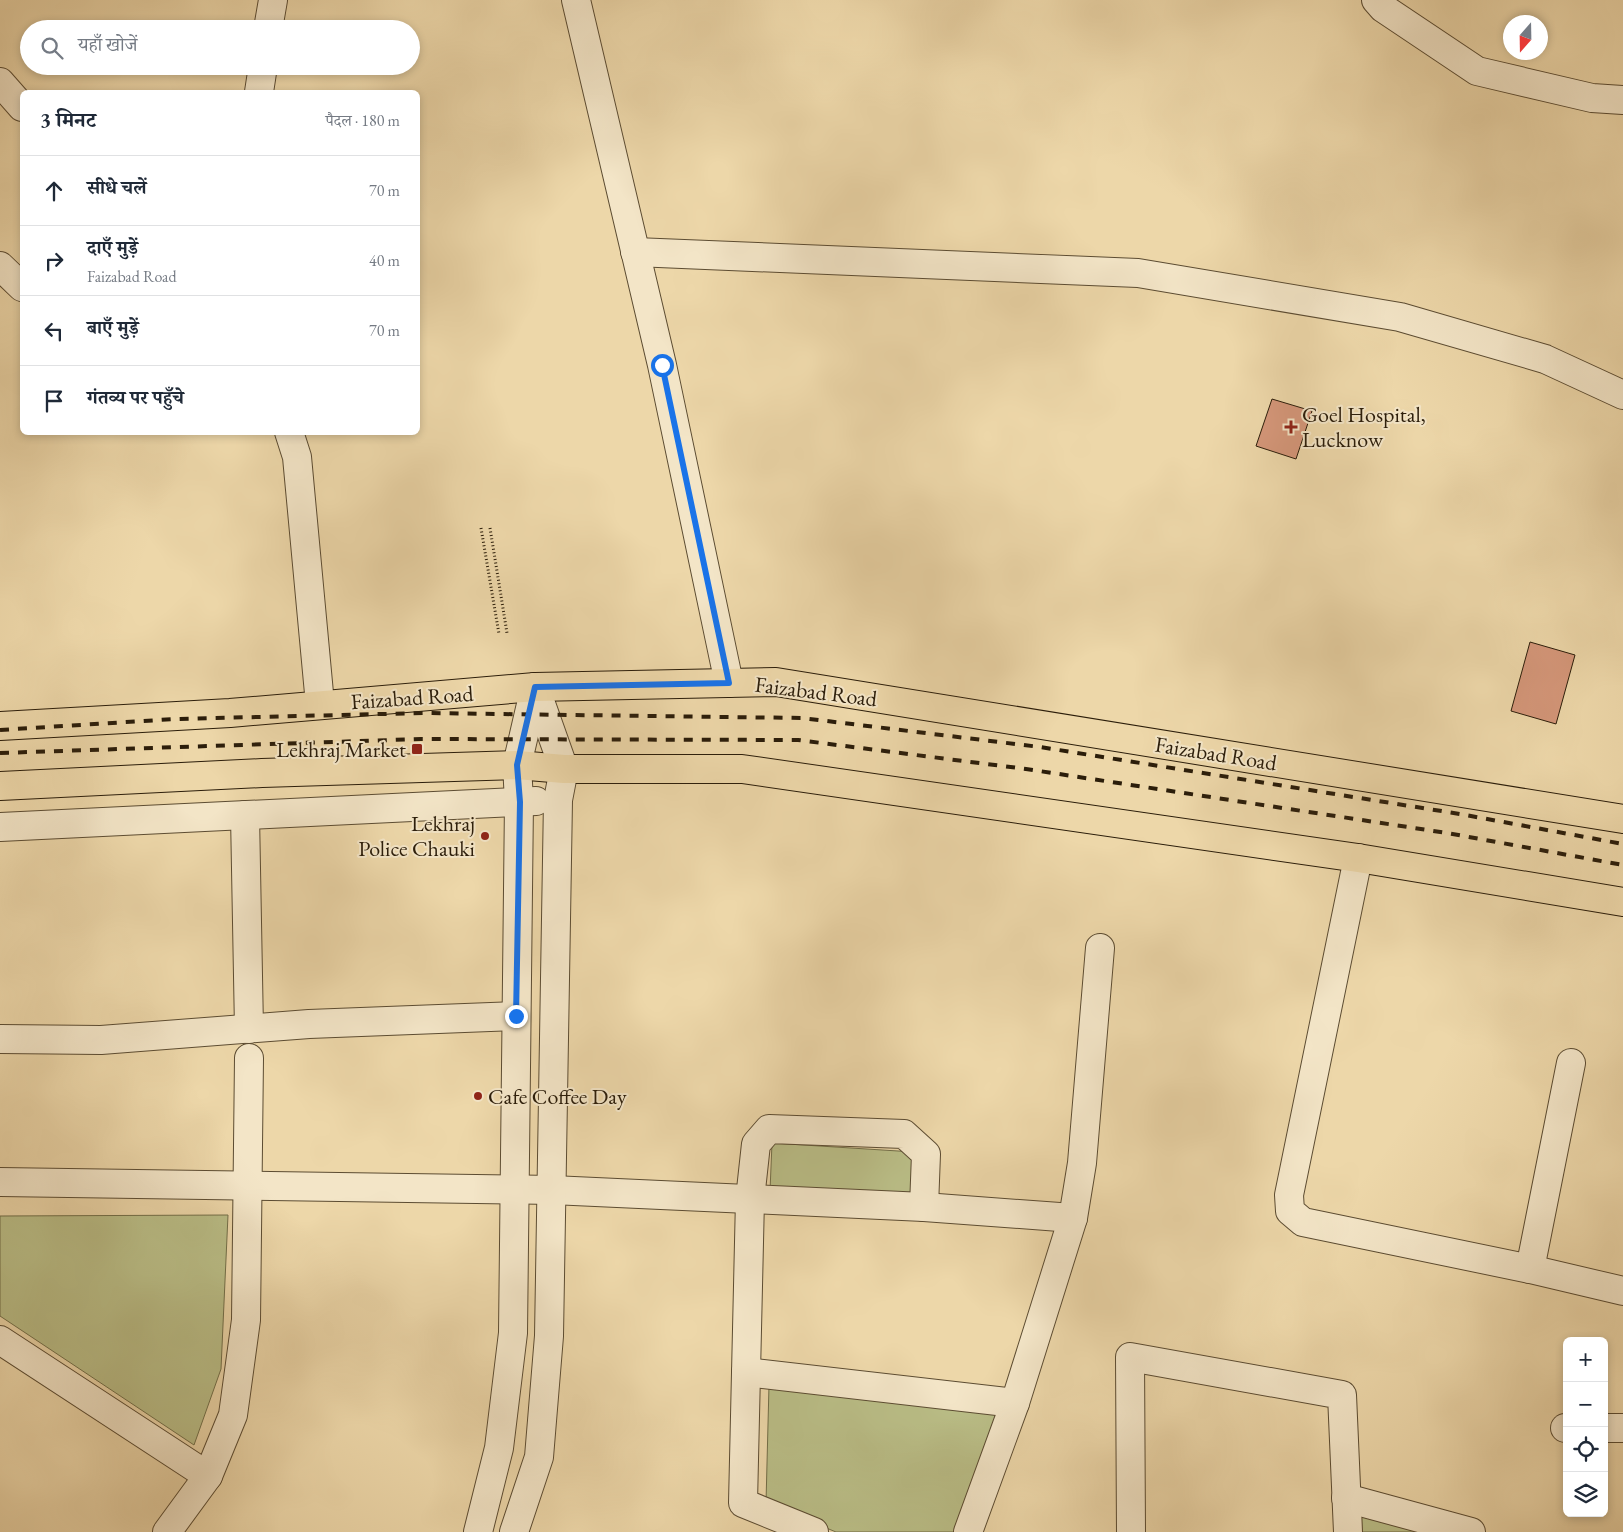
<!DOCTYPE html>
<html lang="hi">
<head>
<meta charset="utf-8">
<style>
	body { margin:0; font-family:"EB Garamond","Noto Serif Devanagari",serif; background:#f2f2f3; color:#1f2937 }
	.controls { position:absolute; right:15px; bottom:15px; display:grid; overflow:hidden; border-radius:8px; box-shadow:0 2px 8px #0003 }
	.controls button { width:45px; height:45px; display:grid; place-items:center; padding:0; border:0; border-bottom:1px solid #e0e1e3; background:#fff; color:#1f2937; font:25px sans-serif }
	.compass { position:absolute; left:1503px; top:15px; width:45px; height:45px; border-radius:50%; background:#fff; box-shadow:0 2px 8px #0003; rotate:200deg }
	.stop { position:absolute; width:15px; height:15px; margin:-11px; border:4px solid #1a73e8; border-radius:50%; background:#fff }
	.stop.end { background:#1a73e8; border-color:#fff; box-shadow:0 1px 5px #0008 }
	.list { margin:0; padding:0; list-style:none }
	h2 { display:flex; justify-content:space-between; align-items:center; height:65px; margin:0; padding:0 20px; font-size:21px }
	h2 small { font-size:16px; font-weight:400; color:#747a83 }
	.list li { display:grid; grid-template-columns:32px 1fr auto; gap:15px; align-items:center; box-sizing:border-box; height:70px; padding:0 20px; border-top:1px solid #e0e1e3 }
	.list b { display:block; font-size:19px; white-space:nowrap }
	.list p { margin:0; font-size:16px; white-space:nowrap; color:#747a83 }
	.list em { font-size:16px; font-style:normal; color:#747a83 }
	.icon { flex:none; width:28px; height:28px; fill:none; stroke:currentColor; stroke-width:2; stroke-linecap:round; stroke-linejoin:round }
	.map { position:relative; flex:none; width:1623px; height:1532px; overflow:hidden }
	.search { position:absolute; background:#fff; box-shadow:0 2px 8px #0003; left:20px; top:20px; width:400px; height:55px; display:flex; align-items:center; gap:12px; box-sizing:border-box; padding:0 18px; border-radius:28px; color:#747a83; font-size:19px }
	.panel { position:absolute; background:#fff; box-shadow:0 2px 8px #0003; left:20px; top:90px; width:400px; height:345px; border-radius:8px }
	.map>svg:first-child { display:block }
	.green { fill:#babe87; stroke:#726e48 }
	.building { fill:#d5977a; stroke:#2b1d0a }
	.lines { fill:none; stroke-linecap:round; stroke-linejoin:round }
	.minor-casing { stroke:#5c4c32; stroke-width:30 }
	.major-casing { stroke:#2b1d0a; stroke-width:30 }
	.path { stroke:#2b1d0a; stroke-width:3; stroke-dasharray:1 2.5; stroke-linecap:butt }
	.minor { stroke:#f3e5c7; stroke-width:28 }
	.major { stroke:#edd7a9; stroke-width:28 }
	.rail { stroke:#2b1d0a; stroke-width:4; stroke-dasharray:9 9; stroke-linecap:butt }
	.route { stroke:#1a73e8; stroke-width:6 }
	.poi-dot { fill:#8f2418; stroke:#f3e5c7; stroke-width:2 }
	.labels { text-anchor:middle; stroke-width:4; stroke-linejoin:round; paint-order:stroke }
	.poi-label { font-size:22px; fill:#2b1d0a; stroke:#f3e5c7; text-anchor:start }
	.street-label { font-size:22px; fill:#2b1d0a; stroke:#f3e5c7 }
</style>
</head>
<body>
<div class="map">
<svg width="1623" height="1532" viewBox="0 0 1623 1532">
	<rect width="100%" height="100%" fill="#edd7a9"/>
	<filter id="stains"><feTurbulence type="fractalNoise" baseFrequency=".004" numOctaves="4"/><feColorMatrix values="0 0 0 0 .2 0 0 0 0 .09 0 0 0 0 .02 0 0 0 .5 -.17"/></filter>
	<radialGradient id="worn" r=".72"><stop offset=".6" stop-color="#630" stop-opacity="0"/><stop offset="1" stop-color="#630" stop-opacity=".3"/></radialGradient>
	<!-- green -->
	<g class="green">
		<path d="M 772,1143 L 914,1152 L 912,1199 L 770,1191 Z"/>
		<path d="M 228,1215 L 221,1369 L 194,1445 L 0,1316 L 0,1216 Z"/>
		<path d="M 769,1385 L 999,1412 L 957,1532 L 836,1532 L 766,1503 Z"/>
		<path d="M 1359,1509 L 1436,1532 L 1360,1532 Z"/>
	</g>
	<!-- building -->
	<g class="building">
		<path d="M 1272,399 L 1312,411 L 1296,459 L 1256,446 Z"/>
		<path d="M 1530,642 L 1575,655 L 1556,724 L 1511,711 Z"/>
	</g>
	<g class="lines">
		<defs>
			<g id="minor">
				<path d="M 576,0 L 662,365 L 729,683"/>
				<path d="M 1376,0 L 1383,8 L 1477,71 L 1592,98 L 1623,100"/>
				<path d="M 268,29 L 273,0"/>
				<path d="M 0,82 L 22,107"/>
				<path d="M 259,92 L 263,66"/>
				<path d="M 635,252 L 1138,273 L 1400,317 L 1545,359 L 1623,395"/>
				<path d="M 0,266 L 22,287"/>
				<path d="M 289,432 L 297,457 L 320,704"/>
				<path d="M 245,815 L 249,1029"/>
				<path d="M 0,827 L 536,801"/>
				<path d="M 1358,858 L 1289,1195 L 1290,1211 L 1303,1222 L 1530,1269 L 1623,1291"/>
				<path d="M 0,1039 L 101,1040 L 309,1024 L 516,1016"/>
				<path d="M 0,1182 L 552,1190 L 924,1207 L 1073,1218"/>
				<path d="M 1530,1269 L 1571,1063"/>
				<path d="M 0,1340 L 208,1476"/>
				<path d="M 746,1372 L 1015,1403"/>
				<path d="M 1565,1428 L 1567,1428"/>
				<path d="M 1604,1428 L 1623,1428"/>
				<path d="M 1346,1498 L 1471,1532"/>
				<path d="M 167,1532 L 208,1476 L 233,1415 L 246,1320 L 249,1058"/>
				<path d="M 478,1532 L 499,1448 L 513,1333 L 519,801 L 517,765 L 535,687"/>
				<path d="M 514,1532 L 539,1457 L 549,1336 L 558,800 L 564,769 L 535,687"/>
				<path d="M 814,1532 L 743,1503 L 750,1199 L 756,1144 L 769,1129 L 904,1134 L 926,1154 L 924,1207"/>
				<path d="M 968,1532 L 1015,1403 L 1073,1218 L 1082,1163 L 1100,948"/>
				<path d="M 1131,1532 L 1130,1357 L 1342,1395 L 1348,1532"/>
			</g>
			<g id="major">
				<path d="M 0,726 L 230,713 L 535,687 L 776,682 L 1623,819"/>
				<path d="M 0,786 L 262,773 L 517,765 L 564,769 L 742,769 L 1358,858 L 1623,902"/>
			</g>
		</defs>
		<!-- minor casing -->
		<use href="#minor" class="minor-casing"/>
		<!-- major casing -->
		<use href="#major" class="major-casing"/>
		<!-- path -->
		<g class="path">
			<path d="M 481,528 L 499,634"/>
			<path d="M 490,528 L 507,633"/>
		</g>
		<!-- minor -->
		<use href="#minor" class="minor"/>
		<!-- major -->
		<use href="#major" class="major"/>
		<!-- rail -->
		<g class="rail">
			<path d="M 0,730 L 175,719 L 423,713 L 802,718 L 1040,747 L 1460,814 L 1623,844"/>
			<path d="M 0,753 L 421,739 L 798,740 L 1026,769 L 1447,833 L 1623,865"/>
		</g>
	</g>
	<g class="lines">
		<!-- route -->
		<path class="route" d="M 516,1016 L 520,802 L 517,765 L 535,687 L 729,683 L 662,365"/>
	</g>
	<!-- markers -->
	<g class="poi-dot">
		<path d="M1288.5 419.5h5v5h5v5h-5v5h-5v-5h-5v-5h5z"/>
		<rect x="411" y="743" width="12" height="12" rx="2.5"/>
		<circle cx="485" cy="836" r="5"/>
		<circle cx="478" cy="1096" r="5"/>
	</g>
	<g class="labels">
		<!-- poi labels -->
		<g class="poi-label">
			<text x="1302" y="422">Goel Hospital,<tspan x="1302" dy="25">Lucknow</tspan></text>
			<text x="406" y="757" text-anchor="end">Lekhraj Market</text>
			<text x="475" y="831" text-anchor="end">Lekhraj<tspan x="475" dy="25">Police Chauki</tspan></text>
			<text x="488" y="1104">Cafe Coffee Day</text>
		</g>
		<!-- street labels -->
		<g class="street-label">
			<text transform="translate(816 691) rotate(7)" y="8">Faizabad Road</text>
			<text transform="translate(412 697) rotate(-4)" y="8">Faizabad Road</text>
			<text transform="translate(1216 753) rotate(9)" y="8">Faizabad Road</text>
		</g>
	</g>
	<rect width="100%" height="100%" filter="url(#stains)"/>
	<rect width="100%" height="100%" fill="url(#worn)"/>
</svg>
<div class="controls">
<button>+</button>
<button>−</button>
<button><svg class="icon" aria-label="locate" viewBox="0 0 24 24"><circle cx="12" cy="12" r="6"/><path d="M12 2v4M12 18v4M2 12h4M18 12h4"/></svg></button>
<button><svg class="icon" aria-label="layers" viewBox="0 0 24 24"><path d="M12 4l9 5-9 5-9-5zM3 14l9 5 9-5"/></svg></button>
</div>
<svg class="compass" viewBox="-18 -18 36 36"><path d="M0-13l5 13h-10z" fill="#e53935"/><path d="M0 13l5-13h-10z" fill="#747a83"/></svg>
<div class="stop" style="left:662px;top:365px"></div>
<div class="stop end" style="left:516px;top:1016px"></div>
<div class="search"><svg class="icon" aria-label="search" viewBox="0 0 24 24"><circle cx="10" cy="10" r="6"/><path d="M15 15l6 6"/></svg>यहाँ खोजें</div>
<section class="panel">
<h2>3 मिनट<small>पैदल · 180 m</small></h2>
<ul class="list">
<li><svg class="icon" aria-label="ahead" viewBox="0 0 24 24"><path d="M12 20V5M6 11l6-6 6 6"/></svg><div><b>सीधे चलें</b></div><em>70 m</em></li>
<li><svg class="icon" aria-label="right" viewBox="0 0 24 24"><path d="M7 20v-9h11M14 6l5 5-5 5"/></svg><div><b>दाएँ मुड़ें</b><p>Faizabad Road</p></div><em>40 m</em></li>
<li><svg class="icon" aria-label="left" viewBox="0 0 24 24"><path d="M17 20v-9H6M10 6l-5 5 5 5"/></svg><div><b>बाएँ मुड़ें</b></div><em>70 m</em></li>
<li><svg class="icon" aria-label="arrive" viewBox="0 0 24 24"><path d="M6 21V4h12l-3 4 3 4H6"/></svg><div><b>गंतव्य पर पहुँचे</b></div></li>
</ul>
</section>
</div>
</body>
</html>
